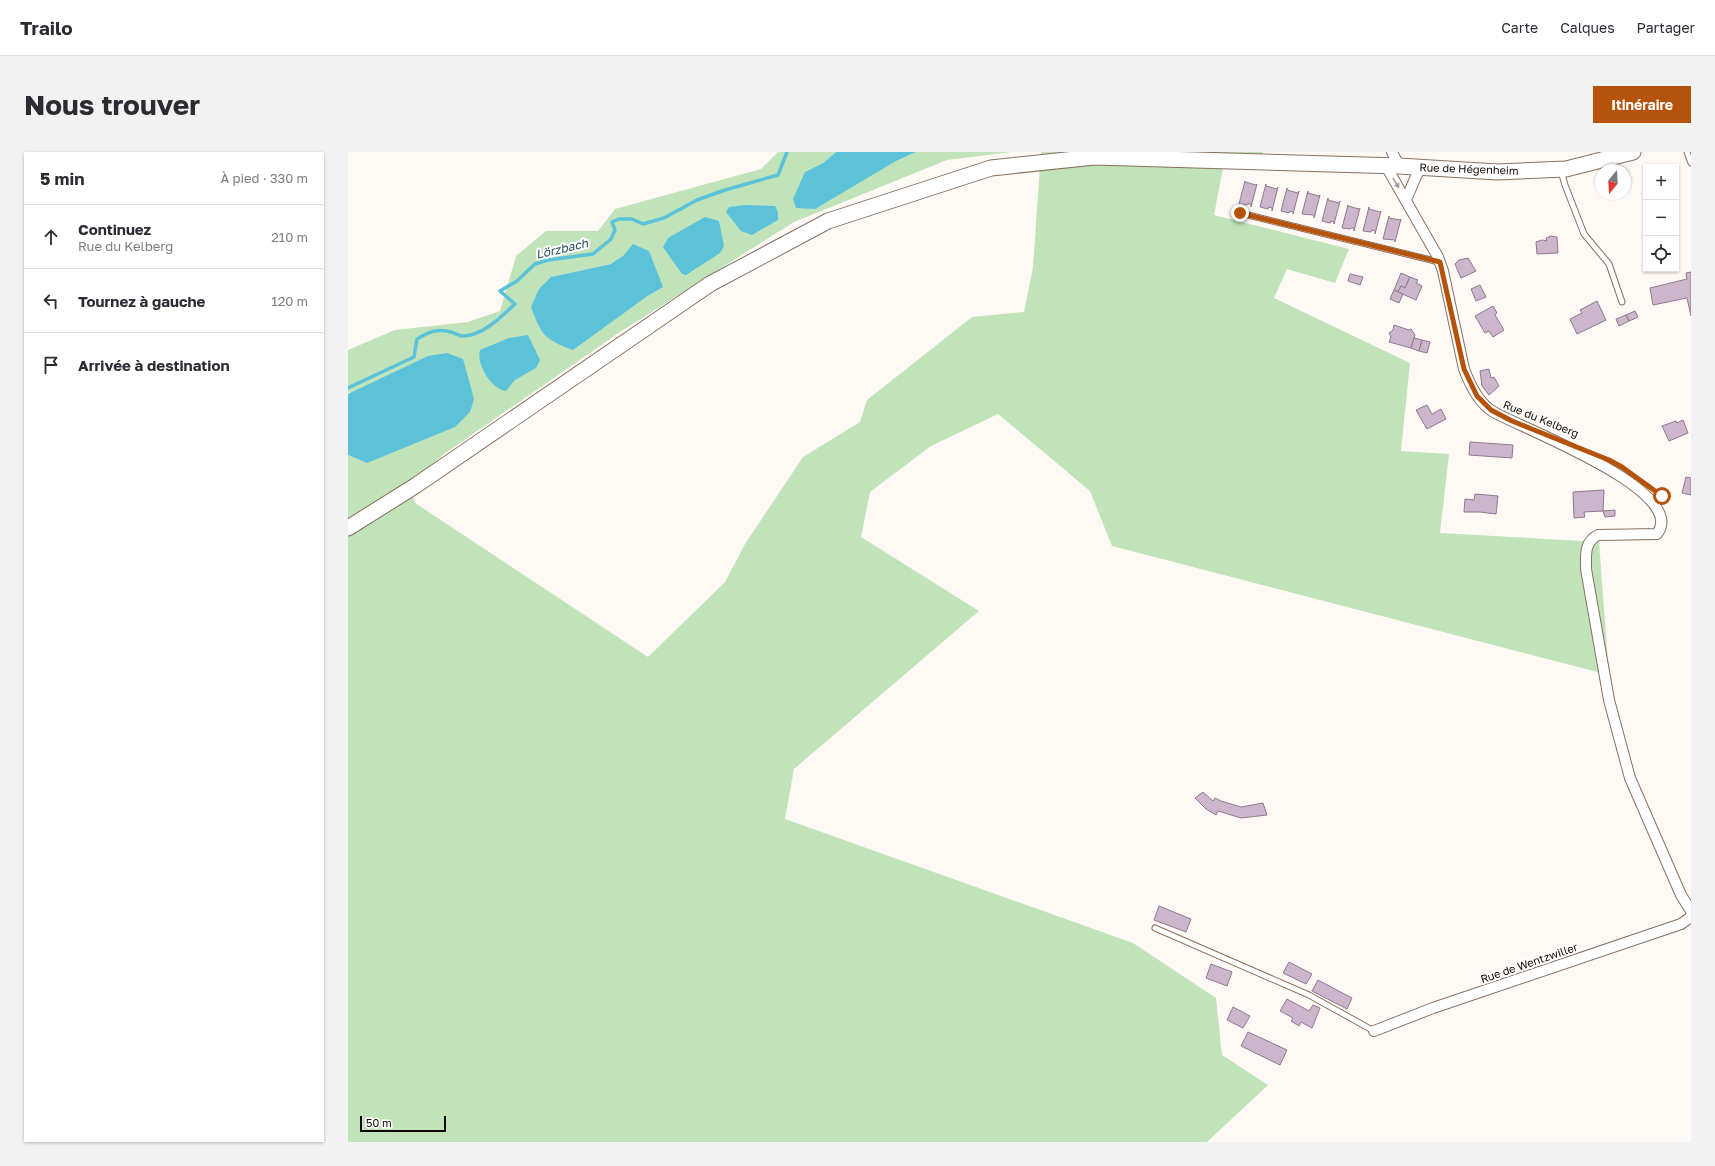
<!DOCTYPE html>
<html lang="fr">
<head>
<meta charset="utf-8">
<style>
	body { margin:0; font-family:"Golos Text",sans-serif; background:#f2f2f3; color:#2b2b33 }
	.controls { position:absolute; right:12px; top:12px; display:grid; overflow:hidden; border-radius:0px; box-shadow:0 1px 3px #0004 }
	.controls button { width:36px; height:36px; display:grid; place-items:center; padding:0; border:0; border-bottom:1px solid #e1e1e2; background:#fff; color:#2b2b33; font:20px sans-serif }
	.compass { position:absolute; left:1247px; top:12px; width:36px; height:36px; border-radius:50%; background:#fff; box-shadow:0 1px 3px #0004; rotate:198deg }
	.scale { position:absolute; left:12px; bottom:10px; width:86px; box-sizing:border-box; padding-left:4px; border:2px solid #120904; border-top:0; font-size:11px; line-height:14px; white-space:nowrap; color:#120904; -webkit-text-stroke:3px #fff; paint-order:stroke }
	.stop { position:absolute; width:12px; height:12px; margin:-9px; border:3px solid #b45309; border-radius:50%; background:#fff }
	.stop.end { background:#b45309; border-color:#fff; box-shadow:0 1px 4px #0008 }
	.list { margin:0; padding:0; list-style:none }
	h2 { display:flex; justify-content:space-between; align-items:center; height:52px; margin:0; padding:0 16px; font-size:17px }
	h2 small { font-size:13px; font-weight:400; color:#7c7c81 }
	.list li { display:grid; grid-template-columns:26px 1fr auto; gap:12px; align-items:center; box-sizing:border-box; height:64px; padding:0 16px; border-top:1px solid #e1e1e2 }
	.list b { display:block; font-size:15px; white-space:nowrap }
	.list p { margin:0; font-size:13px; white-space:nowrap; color:#7c7c81 }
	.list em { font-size:13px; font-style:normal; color:#7c7c81 }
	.icon { flex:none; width:22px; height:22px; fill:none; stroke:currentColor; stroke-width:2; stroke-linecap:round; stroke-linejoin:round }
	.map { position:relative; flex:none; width:1343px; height:990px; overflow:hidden; border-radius:0px }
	header { display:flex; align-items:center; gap:24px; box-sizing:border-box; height:56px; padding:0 20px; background:#fff; border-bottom:1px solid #e1e1e2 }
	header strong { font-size:19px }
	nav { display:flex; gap:22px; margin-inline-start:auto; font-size:14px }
	.intro { display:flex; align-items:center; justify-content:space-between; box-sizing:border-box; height:96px; padding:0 24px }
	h1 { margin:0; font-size:28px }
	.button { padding:10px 18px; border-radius:0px; background:#b45309; color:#fff; font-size:14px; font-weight:700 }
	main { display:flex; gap:24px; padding:0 24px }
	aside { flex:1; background:#fff; border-radius:0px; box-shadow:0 1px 3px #0004 }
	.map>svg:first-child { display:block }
	.green { fill:#c0e3b9; fill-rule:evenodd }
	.water { fill:#5bc2d9 }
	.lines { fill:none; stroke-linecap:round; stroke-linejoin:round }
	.stream { stroke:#5bc2d9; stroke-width:3.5 }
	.building { fill:#cdb6cc; stroke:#8e798d }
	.lane-casing { stroke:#897060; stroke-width:7 }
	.street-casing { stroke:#897060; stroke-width:12 }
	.secondary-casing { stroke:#897060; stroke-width:17 }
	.lane { stroke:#fff; stroke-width:5 }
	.street { stroke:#fff; stroke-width:10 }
	.secondary { stroke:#fff; stroke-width:15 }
	.oneway { fill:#a09d9b }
	.route { stroke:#b45309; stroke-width:5 }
	.labels { text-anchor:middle; stroke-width:4; stroke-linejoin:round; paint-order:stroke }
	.street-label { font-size:11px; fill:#120904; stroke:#fff }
	.water-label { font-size:12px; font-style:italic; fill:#214f59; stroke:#fff }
</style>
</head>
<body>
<header>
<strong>Trailo</strong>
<nav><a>Carte</a><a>Calques</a><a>Partager</a></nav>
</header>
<div class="intro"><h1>Nous trouver</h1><a class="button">Itinéraire</a></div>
<main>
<aside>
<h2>5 min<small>À pied · 330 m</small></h2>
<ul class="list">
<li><svg class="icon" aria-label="ahead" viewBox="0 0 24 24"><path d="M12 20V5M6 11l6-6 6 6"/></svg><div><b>Continuez</b><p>Rue du Kelberg</p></div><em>210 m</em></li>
<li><svg class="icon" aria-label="left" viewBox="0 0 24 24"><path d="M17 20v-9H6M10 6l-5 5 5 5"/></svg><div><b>Tournez à gauche</b></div><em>120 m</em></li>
<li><svg class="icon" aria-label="arrive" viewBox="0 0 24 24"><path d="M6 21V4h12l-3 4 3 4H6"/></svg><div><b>Arrivée à destination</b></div></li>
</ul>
</aside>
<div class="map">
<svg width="1343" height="990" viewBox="0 0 1343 990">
	<rect width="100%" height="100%" fill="#fff9f5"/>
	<!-- green -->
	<path class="green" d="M 430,0 L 488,0 L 475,11 L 457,20 L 548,9 L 568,0 L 664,0 L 599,8 L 446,70 L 272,180 L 96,302 L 61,332 L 67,351 L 300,505 L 377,430 L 397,392 L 455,305 L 512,270 L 519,248 L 624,165 L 676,160 L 685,115 L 693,0 L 915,0 L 915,3 L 878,1 L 866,63 L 1001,97 L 987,131 L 939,117 L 926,146 L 1062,211 L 1053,299 L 1101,302 L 1092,381 L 1251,390 L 1261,523 L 764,394 L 742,339 L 650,262 L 583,294 L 522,340 L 513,385 L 631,459 L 446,617 L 437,667 L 785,791 L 868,846 L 874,903 L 920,933 L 859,990 L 0,990 L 0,303 L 19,311 L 2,240 L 0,242 L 0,198 L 47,178 L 120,170 L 152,159 L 168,104 L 198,79 L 250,79 L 267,57 L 413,17 ZM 276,103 L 315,135 L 298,145 L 203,125 L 263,112 Z"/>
	<!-- water -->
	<g class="water">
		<path d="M 488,0 L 568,0 L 548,9 L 467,57 L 448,56 L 445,47 L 457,20 L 475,11 Z"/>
		<path d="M 397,53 L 427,54 L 430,60 L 430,68 L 404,83 L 393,79 L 378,60 L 381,55 Z"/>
		<path d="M 357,65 L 371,69 L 376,94 L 372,101 L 338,123 L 334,122 L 315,95 L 320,86 Z"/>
		<path d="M 285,92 L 301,99 L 315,135 L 298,145 L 225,198 C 196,187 194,184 183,155 L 191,137 L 203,125 L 263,112 L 276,103 Z"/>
		<path d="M 180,183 L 192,208 L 188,216 L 167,228 L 158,239 C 143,237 128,212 132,198 L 161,186 Z"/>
		<path d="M 99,201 L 115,207 L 126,247 L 122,260 L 107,275 L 19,311 L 0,303 L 0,242 L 80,204 Z"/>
	</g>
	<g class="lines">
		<!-- stream -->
		<path class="stream" d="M 0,236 L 66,205 L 69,187 C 81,180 89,176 103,180 C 107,181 111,184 115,184 C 136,183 153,165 167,152 L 152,139 L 169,129 L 187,112 L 200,108 L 245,102 L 263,87 L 267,78 L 264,70 L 271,67 L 284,67 L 295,72 L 316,66 L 349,48 L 377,38 L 430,23 L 439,0"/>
	</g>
	<!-- building -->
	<g class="building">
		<path d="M 897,29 L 897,30 L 908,33 L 909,32 L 903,55 L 903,52 L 900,52 L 899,53 L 891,52 Z"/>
		<path d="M 918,32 L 918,34 L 929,37 L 930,35 L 924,59 L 924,56 L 921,55 L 920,57 L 912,55 Z"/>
		<path d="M 939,36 L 939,38 L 950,41 L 951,39 L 945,62 L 945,60 L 942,59 L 941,61 L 933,59 Z"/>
		<path d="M 960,39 L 960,41 L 971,44 L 972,43 L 966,66 L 966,63 L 954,62 Z"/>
		<path d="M 980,46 L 980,48 L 991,51 L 992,49 L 986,72 L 986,70 L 983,69 L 982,71 L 974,69 Z"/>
		<path d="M 1000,53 L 1000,54 L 1011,57 L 1012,56 L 1006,79 L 1006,76 L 1003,76 L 1002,77 L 994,76 Z"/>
		<path d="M 1021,55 L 1021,57 L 1032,60 L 1033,59 L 1027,82 L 1027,79 L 1024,78 L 1023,80 L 1015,79 Z"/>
		<path d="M 1041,64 L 1041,66 L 1052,68 L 1053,67 L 1047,90 L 1047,88 L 1035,87 Z"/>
		<path d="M 1203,84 L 1209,85 L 1210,101 L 1189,102 L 1188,90 L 1194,88 L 1199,89 L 1198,86 Z"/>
		<path d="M 1120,106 L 1128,119 L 1113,126 L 1107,112 L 1111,108 Z"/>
		<path d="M 1343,120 L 1343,164 L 1339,146 L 1305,153 L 1302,136 L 1339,127 L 1338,121 Z"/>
		<path d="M 1053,121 L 1062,125 L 1057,136 L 1053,134 L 1050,140 L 1046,138 Z"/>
		<path d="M 1002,122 L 1015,125 L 1012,133 L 1000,129 Z"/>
		<path d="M 1062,125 L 1070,128 L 1068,131 L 1074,134 L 1068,148 L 1050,140 L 1053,134 L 1057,136 Z"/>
		<path d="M 1132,133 L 1138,145 L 1128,149 L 1123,137 Z"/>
		<path d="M 1046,138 L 1055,142 L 1051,151 L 1042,147 Z"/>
		<path d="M 1249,149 L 1258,168 L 1229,182 L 1222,167 L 1234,161 L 1232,158 Z"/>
		<path d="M 1145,154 L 1149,161 L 1147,163 L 1156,178 L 1145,185 L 1141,179 L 1137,181 L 1127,164 Z"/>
		<path d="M 1287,159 L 1290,165 L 1281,169 L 1278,163 Z"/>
		<path d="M 1278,163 L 1281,169 L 1271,174 L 1268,167 Z"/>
		<path d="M 1046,173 L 1061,178 L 1063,177 L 1067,183 L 1063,196 L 1041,190 L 1043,185 L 1041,181 L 1045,178 Z"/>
		<path d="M 1066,186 L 1074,188 L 1071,199 L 1063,196 Z"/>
		<path d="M 1074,188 L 1082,190 L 1079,201 L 1071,199 Z"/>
		<path d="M 1141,217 L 1143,226 L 1146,225 L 1151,234 L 1141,243 L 1134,234 L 1132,219 Z"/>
		<path d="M 1079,253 L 1084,262 L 1093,257 L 1098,267 L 1079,277 L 1068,258 Z"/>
		<path d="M 1335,268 L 1340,281 L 1321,289 L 1314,274 L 1328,269 L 1329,271 Z"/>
		<path d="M 1122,290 L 1165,293 L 1164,306 L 1121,303 Z"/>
		<path d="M 1338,325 L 1343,326 L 1343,343 L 1334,341 Z"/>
		<path d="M 1256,338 L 1255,359 L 1236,360 L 1237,365 L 1226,366 L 1225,340 Z"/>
		<path d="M 1127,342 L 1150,344 L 1148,362 L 1132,360 L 1116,360 L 1117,347 L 1126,348 Z"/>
		<path d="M 1267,358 L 1267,364 L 1257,365 L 1255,359 Z"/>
		<path d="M 855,640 L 865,649 L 867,646 L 873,649 L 893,655 L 915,651 L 919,663 L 893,666 L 870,659 L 868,663 L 858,657 L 847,646 Z"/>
		<path d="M 811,754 L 843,767 L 838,780 L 806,768 Z"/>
		<path d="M 941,810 L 964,822 L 958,832 L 935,821 Z"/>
		<path d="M 863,812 L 884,820 L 879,834 L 858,826 Z"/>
		<path d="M 970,828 L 1004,846 L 999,857 L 964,839 Z"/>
		<path d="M 939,847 L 961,859 L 965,853 L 972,856 L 964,876 L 953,870 L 951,874 L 943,869 L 945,866 L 932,859 Z"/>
		<path d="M 885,855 L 902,864 L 895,876 L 879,868 Z"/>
		<path d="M 900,880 L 939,898 L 932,913 L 893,894 Z"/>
	</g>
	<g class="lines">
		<defs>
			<g id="lane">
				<path d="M 1339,0 L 1343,11"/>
				<path d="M 1213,19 L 1217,33 L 1236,82 L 1261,112 L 1274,150"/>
				<path d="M 892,61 L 1091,110"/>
				<path d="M 807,776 L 961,843 L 1026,879"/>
			</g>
			<g id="street">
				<path d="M 1044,0 L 1051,14"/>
				<path d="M 1038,14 L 1090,105 L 1095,119 L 1116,217 C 1122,233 1130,250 1144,259 C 1165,273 1343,338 1309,382 L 1250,383 C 1236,390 1238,403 1238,417 L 1261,548 L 1282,626 L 1333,743 L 1343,759"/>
				<path d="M 1058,48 L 1069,22 L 1075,15"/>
				<path d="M 1026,879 L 1085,856 L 1333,772 L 1343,765"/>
			</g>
			<path id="secondary" d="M 0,376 L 67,334 L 362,132 L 480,69 L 643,16 L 746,5 L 1051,14 L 1149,20 L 1218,17 L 1285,0"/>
		</defs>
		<!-- lane casing -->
		<use href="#lane" class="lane-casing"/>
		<!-- street casing -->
		<use href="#street" class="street-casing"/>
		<!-- secondary casing -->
		<use href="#secondary" class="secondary-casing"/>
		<!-- lane -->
		<use href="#lane" class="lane"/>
		<!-- street -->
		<use href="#street" class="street"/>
		<!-- secondary -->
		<use href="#secondary" class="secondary"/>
	</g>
	<!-- one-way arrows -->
	<defs><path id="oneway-solid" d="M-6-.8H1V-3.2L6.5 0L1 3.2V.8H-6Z"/></defs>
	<use class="oneway" href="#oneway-solid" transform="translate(1048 31) rotate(59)"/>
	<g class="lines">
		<!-- route -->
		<path class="route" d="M 892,61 L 1092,110 L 1116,217 L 1129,244 L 1143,258 L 1164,269 L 1261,308 L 1274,315 L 1314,344"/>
	</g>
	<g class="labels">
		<!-- street labels -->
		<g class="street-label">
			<text transform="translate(1121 17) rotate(2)" y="4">Rue de Hégenheim</text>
			<text transform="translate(1193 267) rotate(22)" y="4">Rue du Kelberg</text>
			<text transform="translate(1181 811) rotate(-19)" y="4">Rue de Wentzwiller</text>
		</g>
		<!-- water labels -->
		<g class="water-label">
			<text transform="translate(214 97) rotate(-13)" y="4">Lörzbach</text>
		</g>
	</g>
</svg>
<div class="controls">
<button>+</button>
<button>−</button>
<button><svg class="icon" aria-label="locate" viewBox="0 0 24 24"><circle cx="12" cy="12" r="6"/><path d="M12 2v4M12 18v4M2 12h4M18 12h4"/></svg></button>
</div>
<svg class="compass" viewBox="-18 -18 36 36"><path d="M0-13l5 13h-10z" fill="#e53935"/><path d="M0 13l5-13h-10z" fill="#7c7c81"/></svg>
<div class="scale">50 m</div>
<div class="stop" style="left:1314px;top:344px"></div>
<div class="stop end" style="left:892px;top:61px"></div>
</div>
</main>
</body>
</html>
